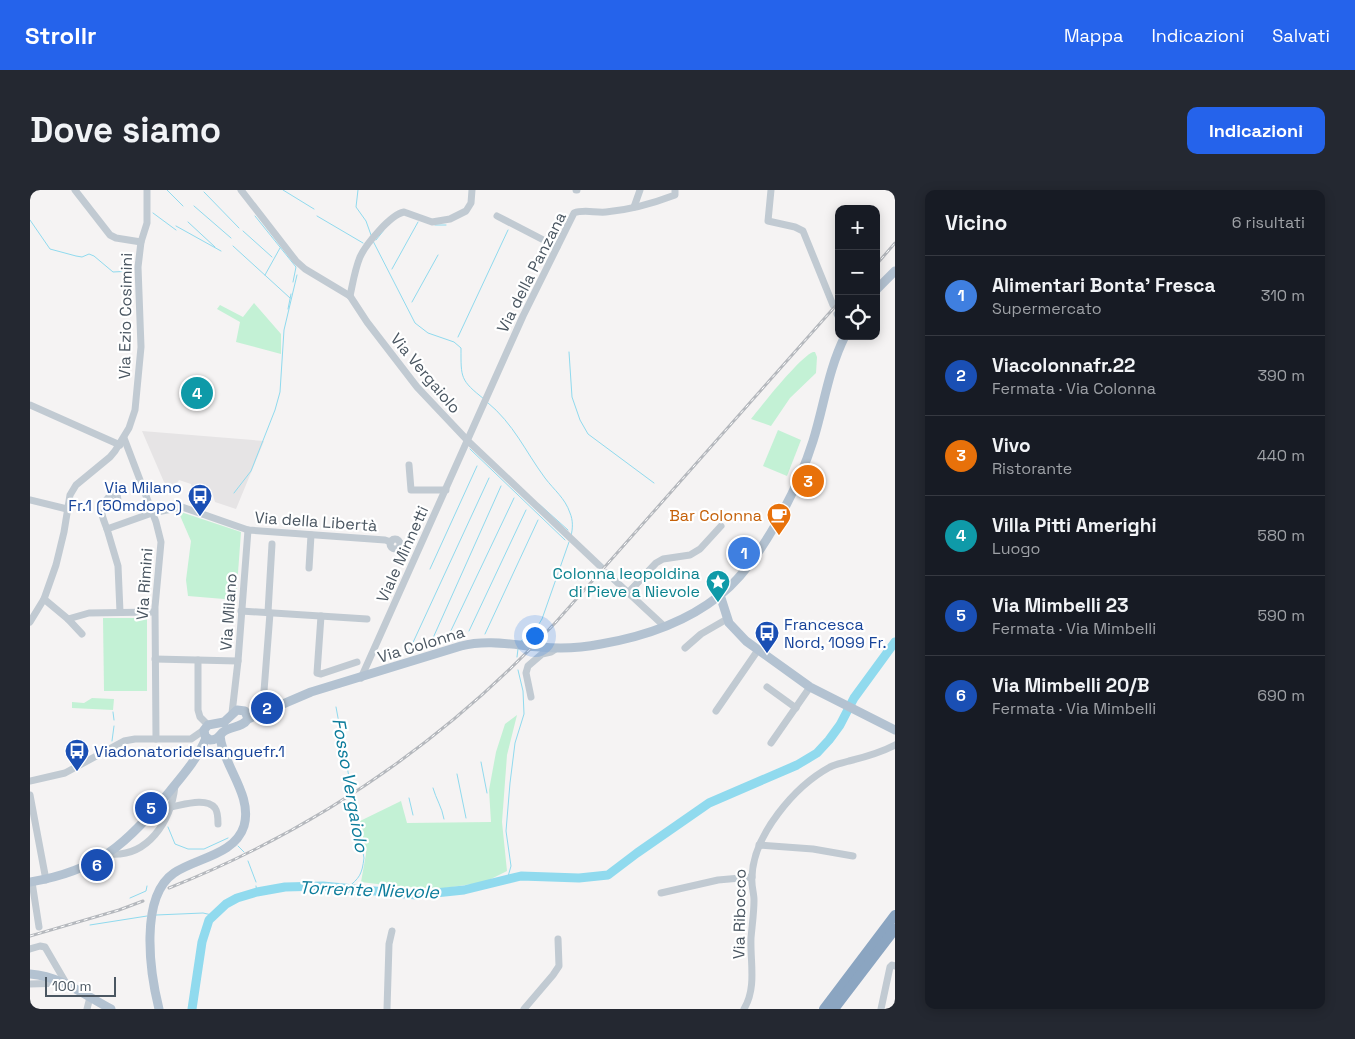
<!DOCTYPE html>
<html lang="it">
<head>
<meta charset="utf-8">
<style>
	body { margin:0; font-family:"Space Grotesk",sans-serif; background:#242831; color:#f1f3f6 }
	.controls { position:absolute; right:15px; top:15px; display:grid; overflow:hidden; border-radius:10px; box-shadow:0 2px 12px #0003 }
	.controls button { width:45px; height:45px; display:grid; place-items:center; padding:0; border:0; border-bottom:1px solid #363941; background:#171b24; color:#f1f3f6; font:25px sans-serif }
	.scale { position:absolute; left:15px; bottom:12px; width:71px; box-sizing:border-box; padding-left:5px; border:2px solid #4a5661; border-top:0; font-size:14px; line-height:18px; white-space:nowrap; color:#4a5661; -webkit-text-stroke:4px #fff; paint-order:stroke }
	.you { position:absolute; left:504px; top:445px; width:18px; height:18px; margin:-12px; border:4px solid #fff; border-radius:50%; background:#1a73e8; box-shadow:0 0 0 8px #1a73e833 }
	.badge { display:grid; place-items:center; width:32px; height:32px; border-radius:50%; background:#2563eb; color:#fff; font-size:16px; font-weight:700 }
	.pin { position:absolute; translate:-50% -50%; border:2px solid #fff; box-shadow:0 1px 5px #0006 }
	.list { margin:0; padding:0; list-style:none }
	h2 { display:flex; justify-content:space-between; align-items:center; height:65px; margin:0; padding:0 20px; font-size:21px }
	h2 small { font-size:16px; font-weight:400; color:#9ea1a6 }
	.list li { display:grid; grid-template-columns:32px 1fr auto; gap:15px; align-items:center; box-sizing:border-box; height:80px; padding:0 20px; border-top:1px solid #363941 }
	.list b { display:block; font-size:19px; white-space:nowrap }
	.list p { margin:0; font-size:16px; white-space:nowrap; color:#9ea1a6 }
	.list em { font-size:16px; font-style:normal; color:#9ea1a6 }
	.icon { flex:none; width:28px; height:28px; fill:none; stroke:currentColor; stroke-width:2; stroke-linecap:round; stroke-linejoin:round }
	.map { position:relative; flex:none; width:865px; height:819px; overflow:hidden; border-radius:10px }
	header { display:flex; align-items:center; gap:30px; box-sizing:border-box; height:70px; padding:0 25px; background:#2563eb; color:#fff }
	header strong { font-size:24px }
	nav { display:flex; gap:28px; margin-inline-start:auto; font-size:18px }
	.intro { display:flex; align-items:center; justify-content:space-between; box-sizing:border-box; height:120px; padding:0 30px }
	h1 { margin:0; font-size:35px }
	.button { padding:12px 22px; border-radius:10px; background:#2563eb; color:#fff; font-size:18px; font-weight:700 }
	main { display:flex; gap:30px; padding:0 30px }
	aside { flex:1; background:#171b24; border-radius:10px; box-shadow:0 2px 12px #0003 }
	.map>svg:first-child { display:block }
	.education { fill:#e6e4e5 }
	.green { fill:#c3f1d5 }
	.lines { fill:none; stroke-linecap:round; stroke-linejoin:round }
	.stream { stroke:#90daee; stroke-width:1 }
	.river { stroke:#90daee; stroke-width:9 }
	.minor { stroke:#c1cad2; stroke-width:7 }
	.major { stroke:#b3c2d1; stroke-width:9 }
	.highway { stroke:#8ba5c1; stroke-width:10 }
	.rail-casing { stroke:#b5b8bd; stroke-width:3 }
	.rail { stroke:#fff; stroke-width:1; stroke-dasharray:4; stroke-linecap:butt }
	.labels { text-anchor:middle; stroke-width:4.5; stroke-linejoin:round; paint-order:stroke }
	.street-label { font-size:16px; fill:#4a5661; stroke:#fff }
	.transit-label { font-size:16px; fill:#164399; stroke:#fff; text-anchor:start }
	.food-label { font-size:16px; fill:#c56008; stroke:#fff; text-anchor:end }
	.culture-label { font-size:16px; fill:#0d838f; stroke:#fff; text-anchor:end }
	.water-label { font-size:18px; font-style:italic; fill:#0c7c9b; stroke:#fff }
</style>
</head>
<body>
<header>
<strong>Strollr</strong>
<nav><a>Mappa</a><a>Indicazioni</a><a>Salvati</a></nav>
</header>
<div class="intro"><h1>Dove siamo</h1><a class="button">Indicazioni</a></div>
<main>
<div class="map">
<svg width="865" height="819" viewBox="0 0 865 819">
	<rect width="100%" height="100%" fill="#f5f3f3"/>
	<!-- education -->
	<path class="education" d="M 112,241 L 234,251 L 206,319 L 185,312 L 183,305 L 162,299 L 161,294 L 149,290 L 144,298 L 137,299 Z"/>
	<!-- green -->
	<g class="green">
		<path d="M 224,113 L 251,144 L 251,164 L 206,152 L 210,132 L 187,119 L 190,115 L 213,127 Z"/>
		<path d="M 783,162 L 785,162 L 787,167 L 786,183 L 760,208 L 741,236 L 721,229 C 732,215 770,167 783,162 Z"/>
		<path d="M 748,240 L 771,250 L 757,286 L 733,276 Z"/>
		<path d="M 148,321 L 211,342 L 206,410 L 158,406 L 156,390 L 161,351 Z"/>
		<path d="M 73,428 L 117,428 L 117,501 L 74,501 Z"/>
		<path d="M 62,508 L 84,509 L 83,520 L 42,518 L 42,512 L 54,513 Z"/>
		<path d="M 487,525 L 477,565 L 472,632 L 477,681 L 455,692 L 409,699 L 363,696 L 331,692 L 336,664 L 330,631 L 371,611 L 377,633 L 461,632 L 459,600 L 466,562 L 475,534 Z"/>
	</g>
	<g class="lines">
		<!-- stream -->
		<g class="stream">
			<path d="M 137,0 L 153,16"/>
			<path d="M 253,0 L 284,19"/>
			<path d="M 328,0 L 326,17 L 336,31 L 341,45"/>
			<path d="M 174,2 L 209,38"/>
			<path d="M 164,16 L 201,48"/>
			<path d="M 123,23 L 146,40"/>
			<path d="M 225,26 L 266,77 L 263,92"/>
			<path d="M 287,26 L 333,53"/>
			<path d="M 0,30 L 20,59 L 46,66 L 52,67 L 59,64 L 64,66 L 83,82 L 102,81"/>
			<path d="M 158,32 L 185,57"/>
			<path d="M 405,35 L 416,35"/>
			<path d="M 146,36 L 191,61"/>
			<path d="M 213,41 L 242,67"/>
			<path d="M 346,50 L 354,40"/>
			<path d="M 343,51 L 385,133 L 398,143 L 424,152 L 431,158 C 431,188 430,190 454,209"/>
			<path d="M 203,56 L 260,108"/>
			<path d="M 362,79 L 388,32"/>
			<path d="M 235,85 L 250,58"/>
			<path d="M 382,112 L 408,65"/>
			<path d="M 258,119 L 261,104"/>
			<path d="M 428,147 L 478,40"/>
			<path d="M 539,162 L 542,207 L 550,230 L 558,244 L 624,293"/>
			<path d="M 457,212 C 484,234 495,261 515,288 C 524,300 535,308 540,323 C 543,330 543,338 541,346"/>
			<path d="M 440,259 L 535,350"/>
			<path d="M 204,303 L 221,281 L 245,220 L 250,202 L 254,140 L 267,85"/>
			<path d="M 509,314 L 538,340"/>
			<path d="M 400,379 L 447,276"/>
			<path d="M 439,441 L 496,320"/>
			<path d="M 455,444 L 508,330"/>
			<path d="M 416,451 L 484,308"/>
			<path d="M 490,452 L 507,437 L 512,429 L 539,352"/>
			<path d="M 399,457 L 471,296"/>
			<path d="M 380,459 L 459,288"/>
			<path d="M 487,467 L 488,459"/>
			<path d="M 306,517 L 334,668 C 332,684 330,688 317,698"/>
			<path d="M 83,522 L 84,530"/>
			<path d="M 82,551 L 84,536"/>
			<path d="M 451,572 L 457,603"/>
			<path d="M 427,584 L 436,628"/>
			<path d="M 403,598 C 406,609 412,617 414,629"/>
			<path d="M 379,608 L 383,625"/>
			<path d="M 138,637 L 145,654 L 158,659 L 174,659 L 198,648"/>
			<path d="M 208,656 L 214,662"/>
			<path d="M 218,671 L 226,692"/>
			<path d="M 477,690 L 481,676 L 476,641 L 480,593 L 485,553 L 494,524 L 493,501 L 488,480"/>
			<path d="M 226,696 L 227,702"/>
			<path d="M 100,708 L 116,701 L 117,696"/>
			<path d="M 126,725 L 173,723 L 182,725"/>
			<path d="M 60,735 L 117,726"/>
		</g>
		<!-- river -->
		<path class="river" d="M 162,819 L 172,752 L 179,730 L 196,714 L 207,708 L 227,702 L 255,697 L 293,696 L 386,705 L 434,700 L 491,686 L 549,688 L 578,685 L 607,663 L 679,613 L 767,575 L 787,563 L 799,550 L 810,535 L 824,508 L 865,452"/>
		<!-- minor -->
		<g class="minor">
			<path d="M 45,0 L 80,45 L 86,48 L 111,52"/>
			<path d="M 211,0 L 266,71 L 275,79 L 320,106 L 337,132 L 387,197 L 438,251 L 571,377"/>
			<path d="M 546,0 L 547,0"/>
			<path d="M 741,0 L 738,31 L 765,37 L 773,41 L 803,115"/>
			<path d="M 604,17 L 610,0"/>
			<path d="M 467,26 L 527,57"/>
			<path d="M 320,106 C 323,92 325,79 330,67 C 336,54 360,25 374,22 L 402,32 L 420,29 L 436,21 L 441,13 L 442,0"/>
			<path d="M 807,124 L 809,128"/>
			<path d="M 0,215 L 90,255"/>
			<path d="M 94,248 L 126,332 L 131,352 L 125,417 L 126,549"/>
			<path d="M 379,275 L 381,300 L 416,300"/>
			<path d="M 0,310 L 37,319"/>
			<path d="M 72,315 L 88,310 L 87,304 C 82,303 81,305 77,309 C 67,318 73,328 77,339"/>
			<circle cx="365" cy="354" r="5"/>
			<path d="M 279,378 L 281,345"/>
			<path d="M 577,383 L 634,436"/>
			<path d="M 598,403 L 626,373 L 633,369 L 660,365 L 670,359 L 691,336"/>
			<path d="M 14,409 L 38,429 L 52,444"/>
			<path d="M 211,421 L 337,429"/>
			<path d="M 90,422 L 88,376 L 77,339 L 122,323 L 152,317 L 218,340 L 355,350 L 361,352"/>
			<path d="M 238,422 L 242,354"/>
			<path d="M 291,426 L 287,483 L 291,484 L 327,472"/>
			<path d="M 38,429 L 59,423 L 124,422"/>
			<path d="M 0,432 L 14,409 L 26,375 L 34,342 L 40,305 L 46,295 L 80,267 L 85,261 L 99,238 L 105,220 L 111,157 L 108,77 L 111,52 L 117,33 L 117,0"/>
			<path d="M 655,458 L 671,444 L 697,429"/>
			<path d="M 125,469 L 208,471"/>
			<path d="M 168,470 L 168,520 L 170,527 L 178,535"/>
			<path d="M 331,488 L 493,126 L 544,23 C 554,19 565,23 576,22 C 599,20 624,13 645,5 L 645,0"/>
			<path d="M 737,497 L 766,518"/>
			<path d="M 234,501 L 240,423"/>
			<path d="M 501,507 L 496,483 L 498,476 L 512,464 L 521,462 L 527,458"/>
			<path d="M 686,521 L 728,460"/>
			<path d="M 202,523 L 208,471 L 218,340"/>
			<path d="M 741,553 L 780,497"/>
			<path d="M 0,591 L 35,583 L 94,551 L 105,549 L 161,549 L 174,540"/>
			<path d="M 0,605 L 16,690"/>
			<path d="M 141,617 C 153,615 176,607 185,618 C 188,622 188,629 188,634"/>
			<path d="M 729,655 L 783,659 L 823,666"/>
			<path d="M 78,664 C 118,668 141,631 145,596"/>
			<path d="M 2,692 L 9,737"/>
			<path d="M 631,703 L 688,690 L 722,687"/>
			<path d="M 0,759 L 10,756 L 15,757 L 36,793 L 0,794"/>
			<path d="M 57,819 L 60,807"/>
			<path d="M 357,819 L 359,754 L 362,741"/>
			<path d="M 494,819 L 523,785 L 529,776 L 528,749"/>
			<path d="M 714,819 C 727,797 720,772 721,748 C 722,736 724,723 724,710 C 724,703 721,695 722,687 C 723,645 765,596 800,577 C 806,574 813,573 819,571 C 835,567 850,563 865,555"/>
			<path d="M 851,819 L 860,777 L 862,775 L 865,776"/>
		</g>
		<!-- major -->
		<g class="major">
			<path d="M 846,100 L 865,81"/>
			<path d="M 690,405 L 699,433 L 716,451 L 780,497 L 865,540"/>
			<path d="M 218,529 L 215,521 L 207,520 L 194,532 L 178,535 L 174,540 L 175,546 L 180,550 C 187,550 188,547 193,542 C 201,536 212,538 218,529 L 281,502 L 431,456 C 457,449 484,455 510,457 C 530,459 551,458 571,454 C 612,447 656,432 689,406 C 729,375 768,299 783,251 C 794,216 798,180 815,146"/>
			<path d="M 0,692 C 68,681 98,653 140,601 C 153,585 168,568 176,548"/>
			<path d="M 0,784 C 30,786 55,805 81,819"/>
			<path d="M 129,819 C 120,783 109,707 144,683 C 166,668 205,665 214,636 C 223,605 193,576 190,546"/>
		</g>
		<!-- highway -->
		<g class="highway">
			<path d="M 794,819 L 865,725"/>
			<path d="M 804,819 L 865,739"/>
		</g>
		<defs>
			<g id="rail">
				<path d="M 846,75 L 865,53"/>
				<path d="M 139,698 C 287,639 418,549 526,432 L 809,112"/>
				<path d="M 0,746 L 89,720 L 113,711"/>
			</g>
		</defs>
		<!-- rail casing -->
		<use href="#rail" class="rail-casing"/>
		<!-- rail -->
		<use href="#rail" class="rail"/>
	</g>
	<!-- icons -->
	<defs>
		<symbol id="bus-pin" viewBox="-11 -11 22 30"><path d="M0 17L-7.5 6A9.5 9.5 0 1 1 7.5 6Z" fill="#1a4fb4" stroke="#fff"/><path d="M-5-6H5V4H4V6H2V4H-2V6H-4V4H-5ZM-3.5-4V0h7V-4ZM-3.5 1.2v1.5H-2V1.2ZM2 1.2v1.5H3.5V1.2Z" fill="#fff"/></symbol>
		<symbol id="cafe-pin" viewBox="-11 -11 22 30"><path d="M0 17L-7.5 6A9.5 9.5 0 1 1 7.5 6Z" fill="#e8710a" stroke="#fff"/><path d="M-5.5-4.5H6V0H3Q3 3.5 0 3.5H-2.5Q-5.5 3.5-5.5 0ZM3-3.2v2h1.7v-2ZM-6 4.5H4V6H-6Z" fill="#fff"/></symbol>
		<symbol id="sight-pin" viewBox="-11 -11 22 30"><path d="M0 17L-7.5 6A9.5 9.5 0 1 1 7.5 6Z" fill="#0f9aa8" stroke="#fff"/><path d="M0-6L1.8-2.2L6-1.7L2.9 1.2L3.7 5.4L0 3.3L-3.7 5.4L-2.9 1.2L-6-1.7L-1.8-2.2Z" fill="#fff"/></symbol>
	</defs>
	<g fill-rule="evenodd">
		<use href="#bus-pin" x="156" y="292" width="28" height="38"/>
		<use href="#cafe-pin" x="735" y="311" width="28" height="38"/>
		<use href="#sight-pin" x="674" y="378" width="28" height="38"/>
		<use href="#bus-pin" x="723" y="429" width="28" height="38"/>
		<use href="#bus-pin" x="33" y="547" width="28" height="38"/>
	</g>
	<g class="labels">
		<!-- street labels -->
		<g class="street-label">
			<text transform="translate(501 82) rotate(-63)" y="6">Via della Panzana</text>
			<text transform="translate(95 126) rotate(-89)" y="6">Via Ezio Cosimini</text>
			<text transform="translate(396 183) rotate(50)" y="6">Via Vergaiolo</text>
			<text transform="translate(286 331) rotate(4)" y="6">Via della Libertà</text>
			<text transform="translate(372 364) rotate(-66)" y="6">Viale Minnetti</text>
			<text transform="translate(114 394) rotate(-86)" y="6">Via Rimini</text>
			<text transform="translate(198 422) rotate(-86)" y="6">Via Milano</text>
			<text transform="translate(391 454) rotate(-17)" y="6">Via Colonna</text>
			<text transform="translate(709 724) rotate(-89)" y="6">Via Ribocco</text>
		</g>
		<!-- transit labels -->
		<g class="transit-label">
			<text x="152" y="303" text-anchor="end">Via Milano<tspan x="152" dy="18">Fr.1 (50mdopo)</tspan></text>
			<text x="754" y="440">Francesca<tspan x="754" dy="18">Nord, 1099 Fr.</tspan></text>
			<text x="64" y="567">Viadonatoridelsanguefr.1</text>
		</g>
		<!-- food labels -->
		<g class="food-label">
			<text x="732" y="331">Bar Colonna</text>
		</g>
		<!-- culture labels -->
		<g class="culture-label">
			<text x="670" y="389">Colonna leopoldina<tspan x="670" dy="18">di Pieve a Nievole</tspan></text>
		</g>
		<!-- water labels -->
		<g class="water-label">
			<text transform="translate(320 595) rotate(80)" y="6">Fosso Vergaiolo</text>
			<text transform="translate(339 700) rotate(2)" y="6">Torrente Nievole</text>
		</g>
	</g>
</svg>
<div class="controls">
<button>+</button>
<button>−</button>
<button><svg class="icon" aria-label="locate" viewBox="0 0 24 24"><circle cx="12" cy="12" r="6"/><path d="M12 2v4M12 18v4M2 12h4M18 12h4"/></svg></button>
</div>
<div class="scale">100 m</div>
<div class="you"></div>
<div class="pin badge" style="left:714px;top:363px;background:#3f7fe0">1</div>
<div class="pin badge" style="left:237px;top:518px;background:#1a4fb4">2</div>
<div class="pin badge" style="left:778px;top:291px;background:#e8710a">3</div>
<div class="pin badge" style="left:167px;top:203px;background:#0f9aa8">4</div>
<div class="pin badge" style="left:121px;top:618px;background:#1a4fb4">5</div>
<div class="pin badge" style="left:67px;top:675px;background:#1a4fb4">6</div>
</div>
<aside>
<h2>Vicino<small>6 risultati</small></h2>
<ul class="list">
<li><span class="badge" style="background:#3f7fe0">1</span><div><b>Alimentari Bonta' Fresca</b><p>Supermercato</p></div><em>310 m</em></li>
<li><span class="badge" style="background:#1a4fb4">2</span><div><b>Viacolonnafr.22</b><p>Fermata · Via Colonna</p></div><em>390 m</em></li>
<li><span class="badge" style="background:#e8710a">3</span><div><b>Vivo</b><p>Ristorante</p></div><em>440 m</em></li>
<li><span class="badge" style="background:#0f9aa8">4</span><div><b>Villa Pitti Amerighi</b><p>Luogo</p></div><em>580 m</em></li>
<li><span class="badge" style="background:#1a4fb4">5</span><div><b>Via Mimbelli 23</b><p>Fermata · Via Mimbelli</p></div><em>590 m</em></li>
<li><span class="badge" style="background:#1a4fb4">6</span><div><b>Via Mimbelli 20/B</b><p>Fermata · Via Mimbelli</p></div><em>690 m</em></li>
</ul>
</aside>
</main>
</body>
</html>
